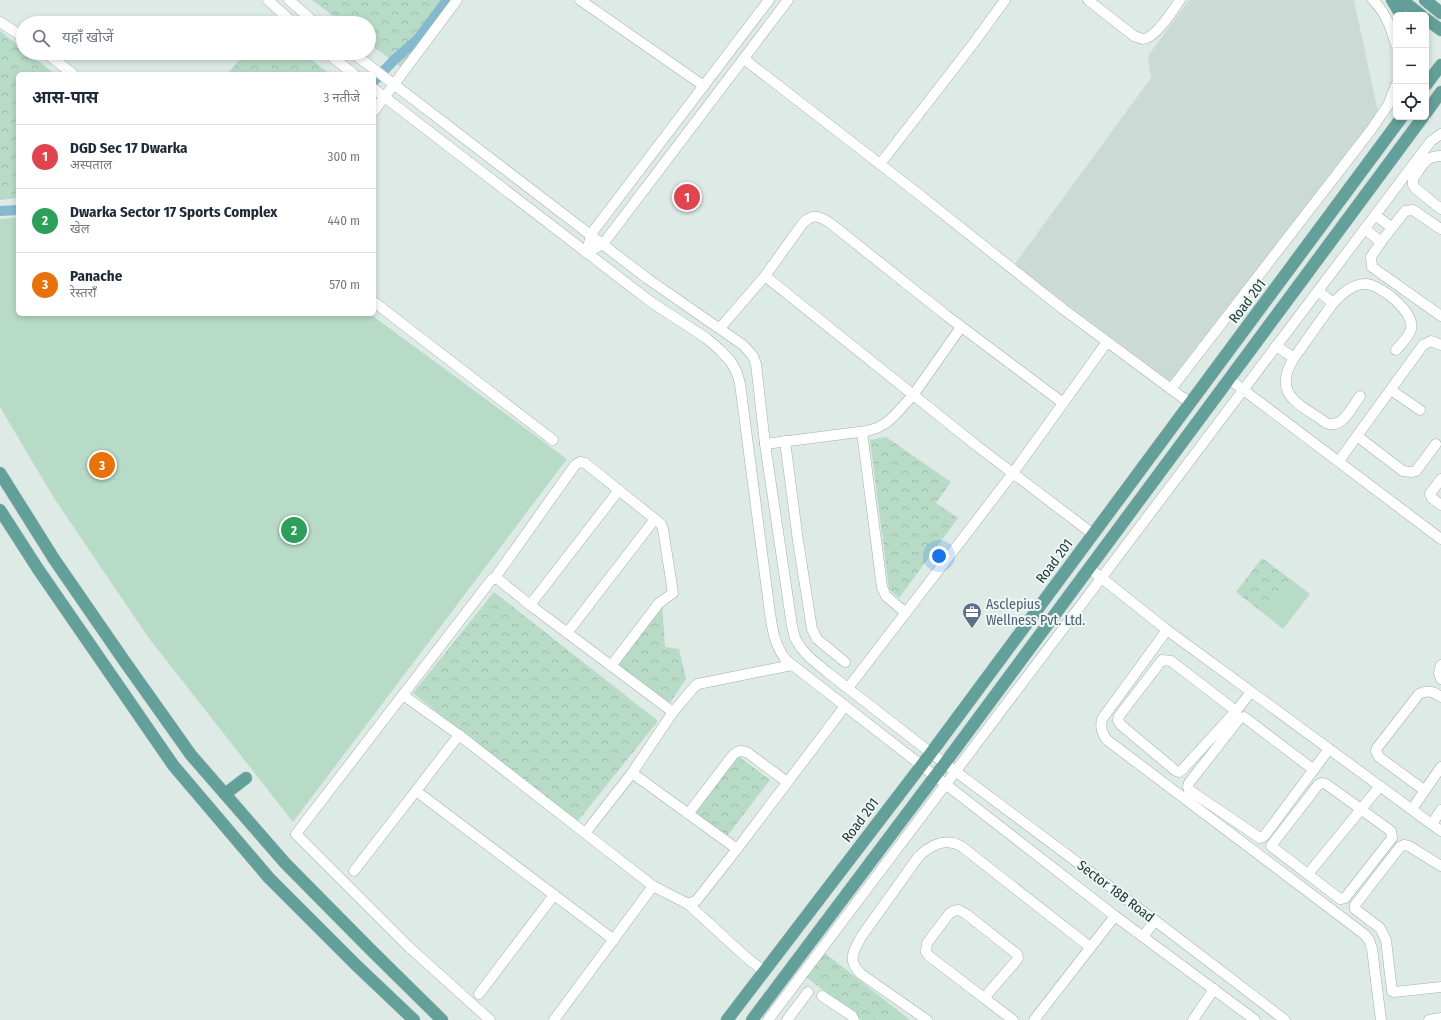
<!DOCTYPE html>
<html lang="hi">
<head>
<meta charset="utf-8">
<style>
	body { margin:0; font-family:"Fira Sans Condensed","Noto Sans Devanagari",sans-serif; background:#f6f6f7; color:#1f2937 }
	.controls { position:absolute; right:12px; top:12px; display:grid; overflow:hidden; border-radius:6px; box-shadow:0 2px 6px #0003 }
	.controls button { width:36px; height:36px; display:grid; place-items:center; padding:0; border:0; border-bottom:1px solid #e0e1e3; background:#fff; color:#1f2937; font:20px sans-serif }
	.you { position:absolute; left:939px; top:556px; width:14px; height:14px; margin:-10px; border:3px solid #fff; border-radius:50%; background:#1a73e8; box-shadow:0 0 0 6px #1a73e833 }
	.badge { display:grid; place-items:center; width:26px; height:26px; border-radius:50%; background:#7e5844; color:#fff; font-size:13px; font-weight:700 }
	.pin { position:absolute; translate:-50% -50%; border:2px solid #fff; box-shadow:0 1px 4px #0006 }
	.list { margin:0; padding:0; list-style:none }
	h2 { display:flex; justify-content:space-between; align-items:center; height:52px; margin:0; padding:0 16px; font-size:17px }
	h2 small { font-size:13px; font-weight:400; color:#747a83 }
	.list li { display:grid; grid-template-columns:26px 1fr auto; gap:12px; align-items:center; box-sizing:border-box; height:64px; padding:0 16px; border-top:1px solid #e0e1e3 }
	.list b { display:block; font-size:15px; white-space:nowrap }
	.list p { margin:0; font-size:13px; white-space:nowrap; color:#747a83 }
	.list em { font-size:13px; font-style:normal; color:#747a83 }
	.icon { flex:none; width:22px; height:22px; fill:none; stroke:currentColor; stroke-width:2; stroke-linecap:round; stroke-linejoin:round }
	.map { position:relative; flex:none; width:1441px; height:1020px; overflow:hidden }
	.search { position:absolute; background:#fff; box-shadow:0 2px 6px #0003; left:16px; top:16px; width:360px; height:44px; display:flex; align-items:center; gap:10px; box-sizing:border-box; padding:0 14px; border-radius:22px; color:#747a83; font-size:15px }
	.panel { position:absolute; background:#fff; box-shadow:0 2px 6px #0003; left:16px; top:72px; width:360px; height:244px; border-radius:6px }
	.map>svg:first-child { display:block }
	.built { fill:#ccdad6 }
	.grass { fill:#b7dbc6 }
	.forest { fill:url(#forest-crowns) }
	.lines { fill:none; stroke-linecap:round; stroke-linejoin:round }
	.canal { stroke:#85b9d0; stroke-width:10 }
	.minor-casing { stroke:#a1b1ae; stroke-width:11 }
	.major-casing { stroke:#bcc4c3; stroke-width:13 }
	.minor { stroke:#fff; stroke-width:10 }
	.major { stroke:#62a099; stroke-width:12 }
	.labels { text-anchor:middle; stroke-width:4; stroke-linejoin:round; paint-order:stroke }
	.street-label { font-size:14px; fill:#203936; stroke:#eef7f4 }
	.service-label { font-size:14px; fill:#4e5e75; stroke:#eef7f4; text-anchor:start }
</style>
</head>
<body>
<div class="map">
<svg width="1441" height="1020" viewBox="0 0 1441 1020">
	<defs>
		<pattern id="forest-crowns" width="20" height="18" patternUnits="userSpaceOnUse"><rect width="20" height="18" fill="#b7dbc6"/><path d="M2 6a3 3 0 1 1 6 0M12 15a3 3 0 1 1 6 0" fill="none" stroke="#9dbdab"/></pattern>
	</defs>
	<rect width="100%" height="100%" fill="#deeae6"/>
	<!-- built -->
	<path class="built" d="M 1189,0 L 1354,0 L 1378,112 L 1170,381 L 1014,265 L 1151,78 L 1148,56 Z"/>
	<!-- grass -->
	<g class="grass">
		<path d="M 18,217 L 18,314 L 370,314 L 567,459 L 293,822 L 148,637 L 54,498 L 0,407 L 0,219 Z"/>
		<path d="M 1290,579 L 1310,594 L 1283,629 L 1263,613 Z"/>
	</g>
	<!-- forest -->
	<g class="forest">
		<path d="M 312,0 L 454,0 L 402,68 L 369,43 L 369,23 L 343,23 Z"/>
		<path d="M 0,31 L 23,49 L 23,53 L 28,53 L 55,74 L 18,74 L 18,198 L 0,200 Z"/>
		<path d="M 246,53 L 303,53 L 330,74 L 227,74 Z"/>
		<path d="M 886,437 L 951,482 L 936,503 L 958,518 L 899,598 L 889,589 L 870,440 Z"/>
		<path d="M 1262,558 L 1290,579 L 1263,613 L 1236,592 Z"/>
		<path d="M 494,592 L 658,721 L 577,822 L 413,693 Z"/>
		<path d="M 662,603 L 665,647 L 679,649 L 686,679 L 669,704 L 615,665 Z"/>
		<path d="M 737,755 L 770,780 L 727,836 L 694,812 Z"/>
		<path d="M 825,953 L 910,1020 L 862,1020 L 805,976 Z"/>
	</g>
	<g class="lines">
		<!-- canal -->
		<g class="canal">
			<path d="M 374,81 L 394,60 L 418,39 L 447,0"/>
			<path d="M 0,211 L 18,210"/>
		</g>
		<defs>
			<g id="minor">
				<path d="M 268,0 L 293,23"/>
				<path d="M 289,0 L 315,23"/>
				<path d="M 580,0 L 704,86"/>
				<path d="M 1088,0 L 1134,36 C 1137,37 1141,39 1143,39 C 1156,38 1173,10 1180,0"/>
				<path d="M 1373,0 C 1386,13 1391,28 1396,45"/>
				<path d="M 0,22 L 23,37"/>
				<path d="M 46,53 L 73,74"/>
				<path d="M 327,53 L 354,74"/>
				<path d="M 353,53 L 648,279 L 743,345 L 753,356 L 756,364 L 765,444 L 792,626 L 795,638 L 801,648 L 809,657 L 827,672 L 931,753 L 1153,919 L 1285,1020"/>
				<path d="M 744,59 L 916,192 L 1063,309 L 1190,403"/>
				<path d="M 374,89 L 651,302 L 706,338 L 720,350 L 731,362 L 737,373 L 740,384 L 769,606 C 772,626 773,643 786,660 L 1115,916 L 1255,1020"/>
				<path d="M 374,111 L 457,0"/>
				<path d="M 1441,156 C 1424,156 1422,167 1413,179 L 1413,185 L 1415,188 L 1441,209"/>
				<path d="M 880,164 L 973,44 L 1005,0"/>
				<path d="M 1375,215 L 1391,227"/>
				<path d="M 1365,229 L 1381,242"/>
				<path d="M 1441,229 L 1413,210 L 1405,211 L 1381,242 L 1371,257 L 1372,267 L 1441,316"/>
				<path d="M 587,253 L 603,244 L 788,0"/>
				<path d="M 587,253 L 591,234 L 769,0"/>
				<path d="M 765,276 L 977,446 L 1093,534"/>
				<path d="M 1318,291 L 1333,303 C 1342,294 1352,284 1365,284 C 1380,284 1415,312 1411,329 C 1409,337 1401,344 1396,350"/>
				<path d="M 374,302 L 553,440"/>
				<path d="M 720,328 L 765,276 L 803,223 C 814,213 819,216 830,223 L 947,316 L 1063,403"/>
				<path d="M 1276,346 L 1294,358 C 1271,395 1300,404 1326,423 C 1342,430 1352,407 1360,396"/>
				<path d="M 1294,358 L 1333,303"/>
				<path d="M 1229,379 L 1441,539"/>
				<path d="M 1171,389 L 1371,130 L 1388,105 L 1396,85"/>
				<path d="M 1391,390 L 1420,410"/>
				<path d="M 862,432 L 882,587 L 886,596 L 906,613"/>
				<path d="M 1357,436 L 1423,345 L 1431,341 L 1441,345"/>
				<path d="M 785,441 L 798,541 L 812,629 L 817,639 L 845,662"/>
				<path d="M 765,444 L 867,431 L 877,428 L 886,423 L 894,416 L 914,394 L 961,327"/>
				<path d="M 1339,461 L 1357,436 L 1403,471 L 1411,472 L 1416,471 L 1436,444"/>
				<path d="M 1441,479 L 1430,494 L 1432,498 L 1441,505"/>
				<path d="M 1089,568 L 1167,630 L 1441,831"/>
				<path d="M 494,579 L 575,465 L 580,462 L 585,463 L 661,524 L 663,529 L 673,593 L 659,603 L 611,666"/>
				<path d="M 530,605 L 619,490"/>
				<path d="M 1167,630 L 1102,719 C 1100,728 1102,733 1107,740 L 1364,934 L 1369,940 L 1372,949 L 1381,1020"/>
				<path d="M 567,633 L 655,519"/>
				<path d="M 1441,665 L 1439,673 L 1441,679"/>
				<path d="M 848,688 L 1013,473 L 1107,342"/>
				<path d="M 403,695 L 459,735 L 653,886 L 688,904 L 696,901 L 737,849 L 845,706"/>
				<path d="M 1236,711 L 1171,661 L 1162,660 L 1119,716 L 1118,720 L 1121,725 L 1176,771 L 1179,772 L 1182,770 L 1236,711 L 1251,692"/>
				<path d="M 1314,770 L 1244,717 L 1240,718 L 1189,783 L 1188,787 L 1189,790 L 1260,838 L 1263,837 L 1265,835 L 1329,749"/>
				<path d="M 632,773 L 673,712 L 695,686 L 698,684 L 792,665"/>
				<path d="M 1322,783 L 1326,784 L 1391,831 L 1392,838 L 1345,898 L 1340,899 L 1271,846 L 1318,785 Z"/>
				<path d="M 1424,790 L 1379,757 L 1376,751 L 1377,748 L 1419,694 C 1428,689 1434,692 1441,697"/>
				<path d="M 416,791 L 614,940"/>
				<path d="M 1412,809 L 1441,767"/>
				<path d="M 688,814 L 733,755 C 739,750 741,750 748,753 L 787,782"/>
				<path d="M 1432,824 L 1441,810"/>
				<path d="M 586,832 L 632,773 L 737,849"/>
				<path d="M 1441,866 L 1409,846 L 1404,845 L 1400,847 L 1355,905 L 1355,909 L 1380,928 L 1386,940 L 1392,991 L 1394,992 L 1441,987"/>
				<path d="M 354,871 L 459,735"/>
				<path d="M 1308,874 L 1380,786"/>
				<path d="M 688,904 L 747,958 L 764,971"/>
				<path d="M 1143,937 L 1155,920"/>
				<path d="M 479,994 L 554,895"/>
				<path d="M 822,996 L 852,1016 L 854,1020"/>
				<path d="M 984,998 L 929,956 L 926,952 L 927,943 L 949,914 L 953,911 L 959,910 L 966,914 L 1017,954 L 1018,958 L 1016,961 L 984,998 L 1013,1020"/>
				<path d="M 490,1020 L 410,948 L 296,834 L 492,579 L 498,579 L 530,605 L 673,712"/>
				<path d="M 554,1020 L 653,886"/>
				<path d="M 768,1020 L 1431,141 L 1441,134"/>
				<path d="M 787,1020 L 808,992"/>
				<path d="M 927,1020 L 861,974 C 847,961 853,952 861,937 L 919,856 C 931,845 945,837 961,846 L 1090,947"/>
				<path d="M 1034,1020 L 1115,916"/>
				<path d="M 1193,1020 L 1214,989"/>
				<path d="M 1429,1020 L 1441,1018"/>
			</g>
			<g id="major">
				<path d="M 1392,0 L 1401,15"/>
				<path d="M 1402,0 L 1421,15"/>
				<path d="M 1425,0 L 1441,13"/>
				<path d="M 1426,19 L 1441,30"/>
				<path d="M 1426,85 L 1441,65"/>
				<path d="M 1426,113 L 1441,92"/>
				<path d="M 0,473 L 54,559 L 125,662 L 191,755 L 285,863 L 370,949 L 442,1020"/>
				<path d="M 0,510 L 38,569 L 173,765 L 269,878 L 356,965 L 414,1020"/>
				<path d="M 225,794 L 246,778"/>
				<path d="M 727,1020 L 931,753 L 1402,117"/>
				<path d="M 752,1020 L 945,763 L 1423,117"/>
			</g>
		</defs>
		<!-- minor casing -->
		<use href="#minor" class="minor-casing"/>
		<!-- major casing -->
		<use href="#major" class="major-casing"/>
		<!-- minor -->
		<use href="#minor" class="minor"/>
		<!-- major -->
		<use href="#major" class="major"/>
	</g>
	<!-- icons -->
	<defs>
		<symbol id="office-pin" viewBox="-11 -11 22 30"><path d="M0 17L-7.5 6A9.5 9.5 0 1 1 7.5 6Z" fill="#5c6f8a" stroke="#eef7f4"/><path d="M-6-3h4V-5.5h4V-3h4V5H-6ZM-1-4.5V-3h2v-1.5ZM-6 0V1H6V0Z" fill="#fff"/></symbol>
	</defs>
	<g fill-rule="evenodd">
		<use href="#office-pin" x="961" y="601" width="22" height="30"/>
	</g>
	<g class="labels">
		<!-- street labels -->
		<g class="street-label">
			<text transform="translate(1247 301) rotate(-53)" y="5">Road 201</text>
			<text transform="translate(1054 561) rotate(-53)" y="5">Road 201</text>
			<text transform="translate(860 820) rotate(-53)" y="5">Road 201</text>
			<text transform="translate(1116 891) rotate(37)" y="5">Sector 18B Road</text>
		</g>
		<!-- service labels -->
		<g class="service-label">
			<text x="986" y="609">Asclepius<tspan x="986" dy="16">Wellness Pvt. Ltd.</tspan></text>
		</g>
	</g>
</svg>
<div class="controls">
<button>+</button>
<button>−</button>
<button><svg class="icon" aria-label="locate" viewBox="0 0 24 24"><circle cx="12" cy="12" r="6"/><path d="M12 2v4M12 18v4M2 12h4M18 12h4"/></svg></button>
</div>
<div class="you"></div>
<div class="pin badge" style="left:687px;top:197px;background:#e0444e">1</div>
<div class="pin badge" style="left:294px;top:530px;background:#2e9e5b">2</div>
<div class="pin badge" style="left:102px;top:465px;background:#e8710a">3</div>
<div class="search"><svg class="icon" aria-label="search" viewBox="0 0 24 24"><circle cx="10" cy="10" r="6"/><path d="M15 15l6 6"/></svg>यहाँ खोजें</div>
<section class="panel">
<h2>आस-पास<small>3 नतीजे</small></h2>
<ul class="list">
<li><span class="badge" style="background:#e0444e">1</span><div><b>DGD Sec 17 Dwarka</b><p>अस्पताल</p></div><em>300 m</em></li>
<li><span class="badge" style="background:#2e9e5b">2</span><div><b>Dwarka Sector 17 Sports Complex</b><p>खेल</p></div><em>440 m</em></li>
<li><span class="badge" style="background:#e8710a">3</span><div><b>Panache</b><p>रेस्तराँ</p></div><em>570 m</em></li>
</ul>
</section>
</div>
</body>
</html>
